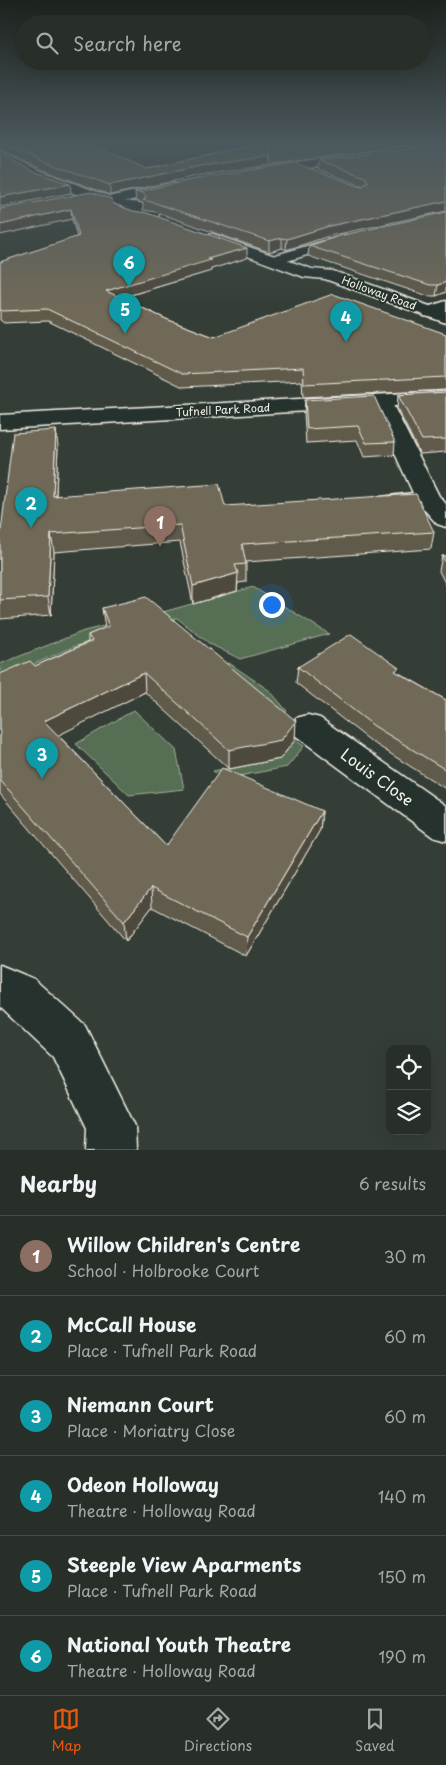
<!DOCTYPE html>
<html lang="en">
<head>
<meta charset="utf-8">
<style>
	body { margin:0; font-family:"Playpen Sans",sans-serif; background:#303630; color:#f1f3f6 }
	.controls { position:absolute; right:15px; bottom:15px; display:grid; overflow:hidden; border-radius:10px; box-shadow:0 5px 20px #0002 }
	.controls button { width:45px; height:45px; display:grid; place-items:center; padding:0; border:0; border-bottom:1px solid #444a45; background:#282e28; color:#f1f3f6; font:25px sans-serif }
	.you { position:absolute; left:271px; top:604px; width:18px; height:18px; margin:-12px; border:4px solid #fff; border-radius:50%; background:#1a73e8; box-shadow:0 0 0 8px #1a73e833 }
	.badge { display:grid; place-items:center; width:32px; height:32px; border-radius:50%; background:#ea580c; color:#fff; font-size:16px; font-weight:700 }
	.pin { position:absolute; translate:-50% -41px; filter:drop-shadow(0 1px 2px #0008) }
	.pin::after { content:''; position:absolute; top:26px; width:18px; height:15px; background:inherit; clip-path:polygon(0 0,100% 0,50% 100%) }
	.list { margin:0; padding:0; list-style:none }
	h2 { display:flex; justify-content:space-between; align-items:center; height:65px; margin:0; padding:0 20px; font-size:21px }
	h2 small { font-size:16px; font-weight:400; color:#a5a8a8 }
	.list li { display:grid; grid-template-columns:32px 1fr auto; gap:15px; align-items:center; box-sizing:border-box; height:80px; padding:0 20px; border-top:1px solid #444a45 }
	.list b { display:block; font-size:19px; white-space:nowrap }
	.list p { margin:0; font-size:16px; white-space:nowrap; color:#a5a8a8 }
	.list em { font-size:16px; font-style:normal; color:#a5a8a8 }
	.icon { flex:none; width:28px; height:28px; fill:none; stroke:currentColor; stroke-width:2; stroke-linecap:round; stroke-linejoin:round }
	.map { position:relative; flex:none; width:446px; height:1150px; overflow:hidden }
	.search { position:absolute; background:#282e28; box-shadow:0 5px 20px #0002; left:15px; right:15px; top:15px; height:55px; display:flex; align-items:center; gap:12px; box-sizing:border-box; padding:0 18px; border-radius:28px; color:#a5a8a8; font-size:19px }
	.sheet { height:545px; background:#282e28 }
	nav { display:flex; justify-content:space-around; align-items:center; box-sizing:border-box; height:70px; border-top:1px solid #444a45; background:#282e28; font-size:14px; color:#a5a8a8 }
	nav a { display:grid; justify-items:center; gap:2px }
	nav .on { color:#ea580c }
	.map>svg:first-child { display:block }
	.green { fill:#566e53; stroke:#a5b09e }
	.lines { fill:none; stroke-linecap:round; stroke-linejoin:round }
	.minor-casing { stroke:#f4f1e8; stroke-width:3 }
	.tertiary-casing { stroke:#f4f1e8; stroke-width:3 }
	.trunk-casing { stroke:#f4f1e8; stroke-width:3 }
	.minor { fill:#26332d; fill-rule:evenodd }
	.tertiary { fill:#26332d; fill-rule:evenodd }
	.trunk { fill:#26332d; fill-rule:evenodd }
	.wall { fill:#605a4c; stroke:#f4f1e8 }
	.shaded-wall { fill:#4e4a3e; stroke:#f4f1e8 }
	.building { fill:#706958; stroke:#f4f1e8 }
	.labels { text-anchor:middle; stroke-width:4; stroke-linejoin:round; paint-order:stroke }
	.far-street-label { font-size:11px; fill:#f4f1e8; stroke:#26332d }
	.near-street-label { font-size:16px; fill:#f4f1e8; stroke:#26332d }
</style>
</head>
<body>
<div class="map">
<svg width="446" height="1150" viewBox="0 0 446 1150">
	<rect width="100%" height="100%" fill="#353e36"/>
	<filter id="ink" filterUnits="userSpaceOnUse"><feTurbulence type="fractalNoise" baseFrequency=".02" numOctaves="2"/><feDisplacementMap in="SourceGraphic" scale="10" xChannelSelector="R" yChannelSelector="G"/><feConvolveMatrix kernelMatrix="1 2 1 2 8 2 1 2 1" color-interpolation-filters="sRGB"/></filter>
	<g filter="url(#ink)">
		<!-- green -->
		<g class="green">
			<path d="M 253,143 L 376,143 L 391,148 L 275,164 L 263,148 Z"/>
			<path d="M 253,587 L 329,634 L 240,659 L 210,644 L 177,618 L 168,619 L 163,612 Z"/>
			<path d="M 104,626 L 108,636 L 73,647 L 0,679 L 0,664 L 84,631 Z"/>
			<path d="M 229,663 L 270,691 L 287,711 L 285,713 L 225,665 Z"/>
			<path d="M 134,710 L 176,750 L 184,789 L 129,795 L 76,744 Z"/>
			<path d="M 295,740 L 304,746 L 287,767 L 223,779 L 213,771 L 280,759 Z"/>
		</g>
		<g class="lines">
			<defs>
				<g id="minor">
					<path d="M 433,143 L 446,143 L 446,147 L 262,175 L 256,171 L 262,167 Z"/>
					<path d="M 171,183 L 176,184 L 177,187 L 176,190 L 109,205 L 102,201 L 104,198 Z"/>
					<path d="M 345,235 L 350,236 L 352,239 L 350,242 L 274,265 L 269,263 L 266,260 L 269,257 Z"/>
					<path d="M 446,301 L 446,312 L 430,317 L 424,316 L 421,312 L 424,308 Z"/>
					<path d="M 381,395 L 388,397 L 391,401 L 439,496 L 446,504 L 446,527 L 437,524 L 422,507 L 382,510 L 373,508 L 370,503 L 373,498 L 413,493 L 371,401 L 374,397 Z"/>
					<path d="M 308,715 L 320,718 L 446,806 L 446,841 L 433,837 L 296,736 L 291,727 L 296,718 Z"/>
					<path d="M 0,965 L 34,979 L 85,1025 L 135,1126 L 136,1150 L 86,1150 L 87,1128 L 53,1057 L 0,1007 Z"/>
				</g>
				<path id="tertiary" d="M 446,391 L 446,403 L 0,429 L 0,415 Z"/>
				<g id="trunk">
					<path d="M 0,152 L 43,172 L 122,201 C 133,202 152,203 160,213 L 155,220 L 145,220 L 143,217 L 145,214 C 135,211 125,211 115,208 C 75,195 37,179 0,160 Z"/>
					<path d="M 212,234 L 312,269 L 333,271 L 446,312 L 446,323 L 325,279 L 304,277 L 207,241 L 205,238 L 207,235 Z"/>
				</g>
			</defs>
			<!-- minor casing -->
			<use href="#minor" class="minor-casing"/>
			<!-- tertiary casing -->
			<use href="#tertiary" class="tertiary-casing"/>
			<!-- trunk casing -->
			<use href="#trunk" class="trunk-casing"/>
			<!-- minor -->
			<use href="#minor" class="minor"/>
			<!-- tertiary -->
			<use href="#tertiary" class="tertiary"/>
			<!-- trunk -->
			<use href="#trunk" class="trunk"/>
		</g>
		<!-- wall -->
		<g class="wall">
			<path d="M 0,143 L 147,169 L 256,144 L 249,143 L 267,143 L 271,156 L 271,165 L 201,175 L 110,195 L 44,170 L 0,150 Z"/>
			<path d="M 377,143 L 433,143 L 390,147 Z"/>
			<path d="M 434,143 L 329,236 L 286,250 L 282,248 L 269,252 L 156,212 L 143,210 L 143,203 L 136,201 L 135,192 L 361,187 L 363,186 L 318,169 L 319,160 L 412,149 L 412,146 Z"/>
			<path d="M 114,204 L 247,258 L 211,269 L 211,271 L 121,298 L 166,319 L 214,337 L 446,334 L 446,390 L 303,397 L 302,381 L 183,387 L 48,321 L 4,323 L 0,320 L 0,262 L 77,237 L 72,219 L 0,209 Z"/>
			<path d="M 446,212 L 446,292 L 436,296 L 428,296 L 308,256 L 309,246 Z"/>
			<path d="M 446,392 L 446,452 L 420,454 L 397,408 L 398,395 Z"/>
			<path d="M 305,400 L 395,442 L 394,455 L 364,457 L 357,440 L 306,443 L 304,413 Z"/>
			<path d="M 58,446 L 56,496 L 225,506 L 434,532 L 431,549 L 246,562 L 246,582 L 238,583 L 237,591 L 193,604 L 180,542 L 54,552 L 51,615 L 0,619 L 0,539 Z"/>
			<path d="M 442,556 L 446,556 L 446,585 L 439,571 Z"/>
			<path d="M 102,608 L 295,740 L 280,759 L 229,769 L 145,692 L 58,735 L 166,846 L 322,811 L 320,830 L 246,956 L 152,907 L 126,941 L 0,794 L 0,674 L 35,666 L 88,642 L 88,635 L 105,628 Z"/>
			<path d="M 298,667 L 399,673 L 446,700 L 446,789 L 372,742 L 296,683 Z"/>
		</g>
		<!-- shaded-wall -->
		<g class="shaded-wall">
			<path d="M 391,143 L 433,143 L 390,147 Z"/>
			<path d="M 271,156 L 271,165 L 201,175 L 110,195 L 110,185 L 200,166 Z"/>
			<path d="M 70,184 L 71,193 L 0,207 L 0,197 Z"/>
			<path d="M 446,201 L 446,211 L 329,236 L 286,250 L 287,239 L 329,226 Z"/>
			<path d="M 71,209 L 72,219 L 0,235 L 0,225 Z"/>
			<path d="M 282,238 L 282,248 L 269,252 L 269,241 Z"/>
			<path d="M 247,248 L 247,258 L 211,269 L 211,271 L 107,302 L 106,291 L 207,259 Z"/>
			<path d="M 446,282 L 446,292 L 436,296 L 438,285 Z"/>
			<path d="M 56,430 L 58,446 L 55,513 L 53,496 Z"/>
			<path d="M 51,534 L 54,552 L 51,615 L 48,597 Z"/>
			<path d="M 238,573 L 237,591 L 193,604 L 193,586 Z"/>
			<path d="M 144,673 L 145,692 L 47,741 L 44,721 Z"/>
			<path d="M 296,721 L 295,740 L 280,759 L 229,769 L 229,750 Z"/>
			<path d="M 322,811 L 320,830 L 246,956 L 247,937 Z"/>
			<path d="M 151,888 L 152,907 L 126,941 L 124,922 Z"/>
		</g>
		<!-- building -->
		<g class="building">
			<path d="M 0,143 L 89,143 L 147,169 L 263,143 L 267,143 L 271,156 L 200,166 L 110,185 L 43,161 Z"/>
			<path d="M 434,143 L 446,143 L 446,201 L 329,226 L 287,239 L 282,238 L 269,241 L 155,203 L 143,200 L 146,198 L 144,193 L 135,192 L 201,178 L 295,163 L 361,187 L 368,182 L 365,177 L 319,160 L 418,148 L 412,146 Z"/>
			<path d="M 0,154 L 33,171 L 70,184 L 0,197 Z"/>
			<path d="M 91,192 L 111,199 L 114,204 L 133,211 L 147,213 L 247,248 L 207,259 L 211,260 L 106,291 L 166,319 L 214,337 L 333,294 L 446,334 L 446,377 L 304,384 L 303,368 L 182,374 L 47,309 L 3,311 L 0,310 L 0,262 L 79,236 L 71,209 L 0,225 L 0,209 Z"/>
			<path d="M 446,212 L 446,282 L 438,285 L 430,285 L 309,246 L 339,236 Z"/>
			<path d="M 446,392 L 446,439 L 422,440 L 398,395 Z"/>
			<path d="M 374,396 L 395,442 L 366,443 L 358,426 L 307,429 L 305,400 Z"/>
			<path d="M 56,430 L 53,496 L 219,484 L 225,506 L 416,494 L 434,532 L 242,544 L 246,564 L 235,565 L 238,573 L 193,586 L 180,525 L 51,534 L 48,597 L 0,600 L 0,539 L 13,433 Z"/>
			<path d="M 442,556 L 446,556 L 446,564 Z"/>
			<path d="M 146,597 L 296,721 L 281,740 L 229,750 L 144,673 L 44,721 L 166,846 L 222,768 L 322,811 L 247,937 L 151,888 L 124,922 L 0,780 L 0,674 L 30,661 L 35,666 L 92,641 L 88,635 L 109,626 L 102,608 Z"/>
			<path d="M 351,634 L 399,668 L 395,671 L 446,700 L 446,770 L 374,726 L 298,667 Z"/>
		</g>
	</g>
	<!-- sky -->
	<linearGradient id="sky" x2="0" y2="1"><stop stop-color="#1d221e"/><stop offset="0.47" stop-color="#4b585d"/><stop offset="1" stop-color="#4b585d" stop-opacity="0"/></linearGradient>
	<rect width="446" height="304" fill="url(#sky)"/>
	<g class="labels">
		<!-- far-street labels -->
		<g class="far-street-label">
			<text transform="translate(379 293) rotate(20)" y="4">Holloway Road</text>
			<text transform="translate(223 410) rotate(-3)" y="4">Tufnell Park Road</text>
		</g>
		<!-- near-street labels -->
		<g class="near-street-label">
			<text transform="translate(377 777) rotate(36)" y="6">Louis Close</text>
		</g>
	</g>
</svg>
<div class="controls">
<button><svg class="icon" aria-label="locate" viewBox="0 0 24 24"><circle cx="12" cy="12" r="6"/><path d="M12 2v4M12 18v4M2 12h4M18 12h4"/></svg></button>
<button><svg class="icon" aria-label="layers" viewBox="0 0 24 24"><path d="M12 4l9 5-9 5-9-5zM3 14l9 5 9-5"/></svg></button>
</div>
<div class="you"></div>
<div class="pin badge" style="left:160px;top:547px;background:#8d6e63">1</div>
<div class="pin badge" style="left:31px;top:528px;background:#0f9aa8">2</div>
<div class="pin badge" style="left:42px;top:779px;background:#0f9aa8">3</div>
<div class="pin badge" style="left:346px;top:342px;background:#0f9aa8">4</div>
<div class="pin badge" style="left:125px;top:334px;background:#0f9aa8">5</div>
<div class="pin badge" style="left:129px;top:287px;background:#0f9aa8">6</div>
<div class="search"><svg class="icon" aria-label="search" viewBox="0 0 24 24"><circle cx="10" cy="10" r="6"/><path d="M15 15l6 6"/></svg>Search here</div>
</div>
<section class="sheet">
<h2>Nearby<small>6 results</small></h2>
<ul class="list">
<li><span class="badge" style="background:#8d6e63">1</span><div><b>Willow Children's Centre</b><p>School · Holbrooke Court</p></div><em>30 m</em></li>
<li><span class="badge" style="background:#0f9aa8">2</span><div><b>McCall House</b><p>Place · Tufnell Park Road</p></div><em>60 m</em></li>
<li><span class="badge" style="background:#0f9aa8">3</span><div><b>Niemann Court</b><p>Place · Moriatry Close</p></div><em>60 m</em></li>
<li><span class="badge" style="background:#0f9aa8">4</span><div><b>Odeon Holloway</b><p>Theatre · Holloway Road</p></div><em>140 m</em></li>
<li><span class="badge" style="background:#0f9aa8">5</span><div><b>Steeple View Aparments</b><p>Place · Tufnell Park Road</p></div><em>150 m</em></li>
<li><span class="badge" style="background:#0f9aa8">6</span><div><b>National Youth Theatre</b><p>Theatre · Holloway Road</p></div><em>190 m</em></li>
</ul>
</section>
<nav>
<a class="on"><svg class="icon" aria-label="map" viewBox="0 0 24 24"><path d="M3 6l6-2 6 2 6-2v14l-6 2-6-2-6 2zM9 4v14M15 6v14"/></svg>Map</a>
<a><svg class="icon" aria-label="directions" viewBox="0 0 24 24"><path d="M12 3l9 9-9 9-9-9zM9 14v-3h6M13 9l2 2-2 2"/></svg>Directions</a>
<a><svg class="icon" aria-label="saved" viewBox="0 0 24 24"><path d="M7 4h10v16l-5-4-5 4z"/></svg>Saved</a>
</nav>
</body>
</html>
